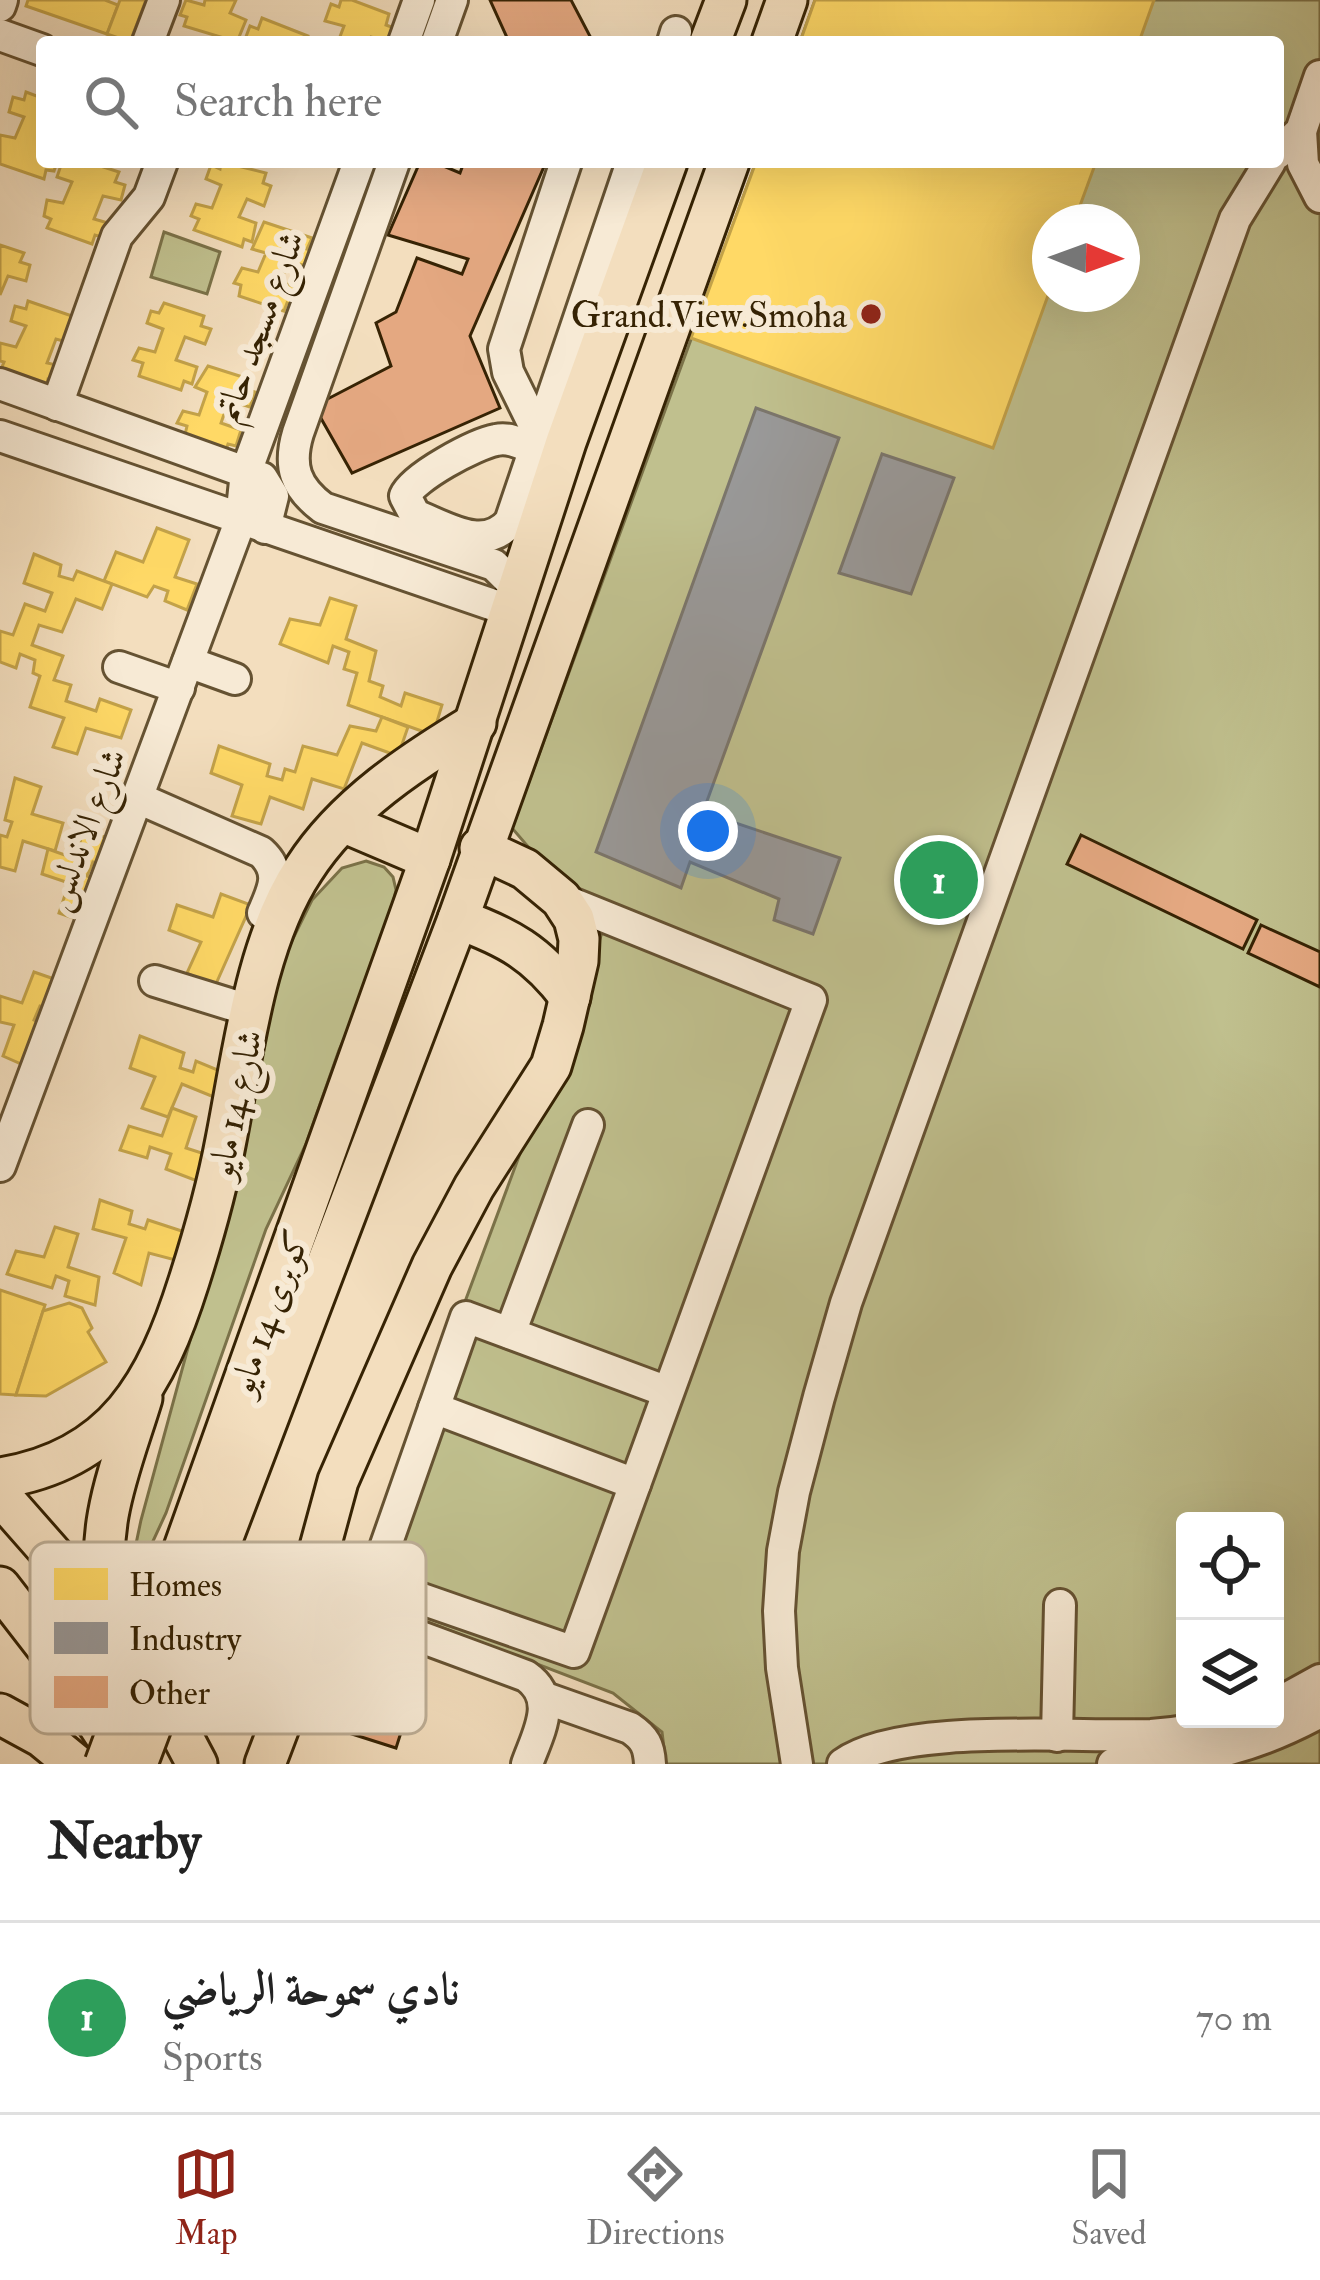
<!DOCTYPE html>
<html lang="en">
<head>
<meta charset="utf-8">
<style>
	body { margin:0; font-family:"IM FELL Double Pica",Amiri,serif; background:#f6f6f6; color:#222 }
	.controls { position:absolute; right:36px; bottom:36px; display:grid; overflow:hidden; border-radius:12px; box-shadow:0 12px 48px #0002 }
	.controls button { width:108px; height:108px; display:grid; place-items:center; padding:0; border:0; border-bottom:3px solid #e0e0e0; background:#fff; color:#222; font:60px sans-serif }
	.compass { position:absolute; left:1032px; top:204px; width:108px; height:108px; border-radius:50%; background:#fff; box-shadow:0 12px 48px #0002; rotate:91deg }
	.you { position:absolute; left:708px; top:831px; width:42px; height:42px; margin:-30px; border:9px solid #fff; border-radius:50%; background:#1a73e8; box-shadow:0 0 0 18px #1a73e833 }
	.badge { display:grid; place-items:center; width:78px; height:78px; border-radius:50%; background:#8f2418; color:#fff; font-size:39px; font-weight:700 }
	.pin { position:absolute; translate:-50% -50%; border:6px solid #fff; box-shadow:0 3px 12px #0006 }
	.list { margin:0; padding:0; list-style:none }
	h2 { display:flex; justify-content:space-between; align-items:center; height:156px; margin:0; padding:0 48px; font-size:51px }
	h2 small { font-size:39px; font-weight:400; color:#767676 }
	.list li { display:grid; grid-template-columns:78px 1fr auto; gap:36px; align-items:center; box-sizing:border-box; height:192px; padding:0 48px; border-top:3px solid #e0e0e0 }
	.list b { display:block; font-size:45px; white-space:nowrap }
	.list p { margin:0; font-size:39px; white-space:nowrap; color:#767676 }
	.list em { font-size:39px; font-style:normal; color:#767676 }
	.icon { flex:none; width:66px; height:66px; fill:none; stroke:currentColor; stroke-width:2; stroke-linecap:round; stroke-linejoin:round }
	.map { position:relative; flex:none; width:1320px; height:1764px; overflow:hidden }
	.search { position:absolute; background:#fff; box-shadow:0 12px 48px #0002; left:36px; right:36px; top:36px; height:132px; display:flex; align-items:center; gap:30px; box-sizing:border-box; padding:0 42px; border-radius:12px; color:#767676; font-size:45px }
	.sheet { height:348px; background:#fff }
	nav { display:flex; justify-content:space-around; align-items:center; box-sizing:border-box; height:168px; border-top:3px solid #e0e0e0; background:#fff; font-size:33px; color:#767676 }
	nav a { display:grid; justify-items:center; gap:6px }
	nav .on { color:#8f2418 }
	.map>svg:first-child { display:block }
	.green { fill:#c0c08e; stroke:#7b7249; stroke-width:3; fill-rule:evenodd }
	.homes { fill:#ffd966; stroke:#c3a249; stroke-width:3 }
	.industry { fill:#999; stroke:#7b766c; stroke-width:3 }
	.building { fill:#e4a881; stroke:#362304; stroke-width:3 }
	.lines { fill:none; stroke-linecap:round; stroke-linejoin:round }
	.minor-casing { stroke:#655232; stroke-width:36 }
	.major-casing { stroke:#362304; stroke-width:45 }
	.minor { stroke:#f7ead5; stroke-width:30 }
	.major { stroke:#f3debe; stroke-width:39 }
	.major-bridge-casing { stroke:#362304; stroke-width:45; stroke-linecap:butt }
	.major-bridge { stroke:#f3debe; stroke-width:39 }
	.poi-dot { fill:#8f2418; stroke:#f7ead5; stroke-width:4.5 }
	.labels { text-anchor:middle; stroke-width:12; stroke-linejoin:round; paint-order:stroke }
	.poi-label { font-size:36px; fill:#362304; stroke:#f7ead5; text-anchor:end }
	.street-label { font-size:36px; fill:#362304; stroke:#f7ead5 }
	.key { fill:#f7ead5; stroke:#bdae96; stroke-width:3 }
	.key-label { font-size:33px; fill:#362304 }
</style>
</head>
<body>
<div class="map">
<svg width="1320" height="1764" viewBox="0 0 1320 1764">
	<rect width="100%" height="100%" fill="#f3debe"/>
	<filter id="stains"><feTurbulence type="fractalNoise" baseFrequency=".00167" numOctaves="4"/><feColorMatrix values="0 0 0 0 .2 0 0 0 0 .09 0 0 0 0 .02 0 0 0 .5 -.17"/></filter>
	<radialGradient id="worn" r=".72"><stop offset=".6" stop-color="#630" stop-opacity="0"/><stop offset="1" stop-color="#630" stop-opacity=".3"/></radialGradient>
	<!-- green -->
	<g class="green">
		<path d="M 815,0 L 1320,0 L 1320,1764 L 666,1764 L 662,1732 L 613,1693 L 356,1595 L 602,933 L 512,828 L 756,162 L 1278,162 L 1278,42 L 800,42 ZM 1050,222 L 1122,222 L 1122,294 L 1050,294 ZM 1185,1521 L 1275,1521 L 1275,1719 L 1185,1719 Z"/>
		<path d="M 164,232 L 220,252 L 207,294 L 151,277 Z"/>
		<path d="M 366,861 L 384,867 L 393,877 L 396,890 L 380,959 L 339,1050 L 306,1144 L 266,1229 L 166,1513 L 123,1606 L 141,1520 L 209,1271 L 279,967 L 312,900 L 342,868 Z"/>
	</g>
	<!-- homes -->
	<g class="homes">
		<path d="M 28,0 L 105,0 L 118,5 L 107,34 L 26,6 Z"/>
		<path d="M 120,0 L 146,0 L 130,42 L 107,34 Z"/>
		<path d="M 186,0 L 204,5 L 205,0 L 236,0 L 230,13 L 246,20 L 237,42 L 184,26 L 187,17 L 180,15 Z"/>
		<path d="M 341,0 L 352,0 L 389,14 L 386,25 L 394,28 L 390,42 L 371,37 L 369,42 L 338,42 L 344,26 L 325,21 L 331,4 L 339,7 Z"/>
		<path d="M 815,0 L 1154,0 L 1139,42 L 800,42 Z"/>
		<path d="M 262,18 L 308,36 L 307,42 L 244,42 L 250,26 L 258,29 Z"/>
		<path d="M 26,92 L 42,98 L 42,162 L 57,162 L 54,171 L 46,170 L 44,179 L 0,164 L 0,135 L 15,138 L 24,117 L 9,112 L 13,97 L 24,100 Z"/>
		<path d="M 62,162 L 73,165 L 88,162 L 119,172 L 115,182 L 125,185 L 121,200 L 103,196 L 94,219 L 108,223 L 102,237 L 95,235 L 92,244 L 47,228 L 51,219 L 44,216 L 47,200 L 63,203 L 72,182 L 57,177 Z"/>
		<path d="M 221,162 L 266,173 L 263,183 L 271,186 L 264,206 L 247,199 L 239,217 L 256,223 L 252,242 L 244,239 L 242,247 L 194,230 L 199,219 L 191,216 L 196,204 L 212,208 L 221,185 L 206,179 L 211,165 L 220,169 Z"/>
		<path d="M 756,162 L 1096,162 L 1074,222 L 1050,222 L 1050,290 L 993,448 L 691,338 Z"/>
		<path d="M 264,222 L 312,238 L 307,249 L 314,251 L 308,266 L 289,262 L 280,282 L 299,288 L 292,306 L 287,303 L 284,311 L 239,296 L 241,285 L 234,283 L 242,268 L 258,272 L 266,253 L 252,249 Z"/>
		<path d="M 0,245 L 24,253 L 20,262 L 30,265 L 26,281 L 8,276 L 0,295 Z"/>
		<path d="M 28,301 L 72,316 L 69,326 L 79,329 L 74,344 L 56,339 L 47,363 L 61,366 L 56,381 L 48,379 L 46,388 L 0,372 L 4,362 L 0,361 L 0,343 L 16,347 L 26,326 L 11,321 L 15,306 L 26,309 Z"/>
		<path d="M 164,303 L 204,316 L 201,326 L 211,329 L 205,344 L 185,337 L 176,360 L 197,367 L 192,384 L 184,381 L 181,390 L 139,376 L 143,363 L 133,360 L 139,348 L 155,352 L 163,329 L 147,323 L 151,311 L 159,313 Z"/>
		<path d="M 208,366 L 249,379 L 245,389 L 255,392 L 250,407 L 229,400 L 221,423 L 241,430 L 236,446 L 228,444 L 225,453 L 184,439 L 187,426 L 177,423 L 183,411 L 199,415 L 207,392 L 195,387 Z"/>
		<path d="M 157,528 L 189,540 L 175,577 L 197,584 L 187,610 L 165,601 L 168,591 L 154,586 L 147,597 L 104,581 L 116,552 L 143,562 Z"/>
		<path d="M 34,554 L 61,565 L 59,576 L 73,580 L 77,571 L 112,584 L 102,609 L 76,599 L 62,632 L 39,625 L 32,645 L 63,656 L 54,680 L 71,685 L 66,701 L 96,711 L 100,699 L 131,710 L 121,738 L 86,728 L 77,754 L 53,747 L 64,718 L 30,707 L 40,676 L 33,673 L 35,660 L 20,654 L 16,668 L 0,662 L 0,631 L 13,635 L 25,604 L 45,611 L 52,593 L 24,583 Z"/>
		<path d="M 330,598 L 356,606 L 346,639 L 376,651 L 369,681 L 383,686 L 380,697 L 401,706 L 405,693 L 442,705 L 433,735 L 348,705 L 357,673 L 344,669 L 349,652 L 333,646 L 328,663 L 280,644 L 290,619 L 320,625 Z"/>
		<path d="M 382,717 L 408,727 L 398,756 L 362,743 L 344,789 L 312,779 L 303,809 L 270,797 L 261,824 L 232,816 L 242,785 L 211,773 L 219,746 L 270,764 L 267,776 L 282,780 L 285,769 L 295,772 L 303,746 L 337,755 L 350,726 L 376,731 Z"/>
		<path d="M 15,778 L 41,787 L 32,814 L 63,823 L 55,851 L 23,841 L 15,871 L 0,867 L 0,835 L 7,837 L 12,822 L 5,820 Z"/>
		<path d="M 83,830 L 114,840 L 107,865 L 93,862 L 87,876 L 100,882 L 85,922 L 59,913 L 69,883 L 42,874 L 48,849 L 76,859 Z"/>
		<path d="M 221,894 L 251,905 L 215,986 L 187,973 L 201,942 L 169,930 L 177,905 L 213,917 Z"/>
		<path d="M 34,972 L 60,981 L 51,1009 L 40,1006 L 34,1020 L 46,1026 L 28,1067 L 3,1056 L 14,1025 L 0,1022 L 0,996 L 22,1003 Z"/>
		<path d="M 140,1036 L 184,1053 L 180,1068 L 193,1072 L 196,1061 L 225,1073 L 214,1097 L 182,1084 L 168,1117 L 142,1108 L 155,1077 L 130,1068 Z"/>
		<path d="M 172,1108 L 196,1117 L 186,1148 L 211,1156 L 205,1184 L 166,1169 L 171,1154 L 150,1147 L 147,1158 L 120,1150 L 129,1126 L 162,1136 Z"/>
		<path d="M 100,1200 L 132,1211 L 129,1224 L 145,1229 L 148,1220 L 191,1234 L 183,1262 L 149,1253 L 141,1285 L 114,1273 L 126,1238 L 93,1229 Z"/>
		<path d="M 55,1227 L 78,1234 L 68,1267 L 99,1277 L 95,1305 L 65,1296 L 69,1281 L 56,1276 L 52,1288 L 7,1274 L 16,1251 L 44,1257 Z"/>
		<path d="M 0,1290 L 45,1305 L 16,1395 L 0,1394 Z"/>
		<path d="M 69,1303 L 82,1308 L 92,1328 L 88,1332 L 106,1362 L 46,1396 L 16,1395 L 43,1311 Z"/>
	</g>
	<!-- industry -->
	<g class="industry">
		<path d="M 756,408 L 839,438 L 703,812 L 840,858 L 813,934 L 774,920 L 779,899 L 690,862 L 681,888 L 596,852 Z"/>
		<path d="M 882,454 L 954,478 L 911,594 L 839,573 Z"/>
	</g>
	<!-- building -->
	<g class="building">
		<path d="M 490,0 L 571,0 L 593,42 L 509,42 Z"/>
		<path d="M 420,162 L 434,162 L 460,173 L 464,162 L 546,162 L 470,336 L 500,408 L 352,473 L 314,406 L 391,366 L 376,323 L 396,312 L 417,258 L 462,274 L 468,259 L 388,235 Z"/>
		<path d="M 1081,835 L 1257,920 L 1243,949 L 1067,864 Z"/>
		<path d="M 1261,925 L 1320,952 L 1320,987 L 1248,953 Z"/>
		<path d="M 357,1654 L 419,1676 L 396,1748 L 333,1728 Z"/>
	</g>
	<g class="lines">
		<defs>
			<g id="minor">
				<path d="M 0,6 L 2,0"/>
				<path d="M 0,35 L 42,50"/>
				<path d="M 148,42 L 164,0"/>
				<path d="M 404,42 L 419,0"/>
				<path d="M 437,42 L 452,0"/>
				<path d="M 673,42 L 676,32"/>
				<path d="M 1301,131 L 1303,164 L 1320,197"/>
				<path d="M 1278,153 L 1301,131 L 1320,76"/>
				<path d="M 394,162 L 298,433 C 288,466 295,487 323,508 L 494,565 L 518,589"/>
				<path d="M 0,384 L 262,478 L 273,496 L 265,528"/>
				<path d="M 57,405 L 117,236 L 149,197 L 162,162"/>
				<path d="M 0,436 L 511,611"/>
				<path d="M 543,443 L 508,372 L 504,349 L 566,162"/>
				<path d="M 534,449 C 522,444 510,437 496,440 C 475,444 413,477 405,496 L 415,515 C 446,527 484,553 510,522 L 632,162"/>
				<path d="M 188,662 L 235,679"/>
				<path d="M 119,667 L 179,688"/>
				<path d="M 138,798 L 261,852 C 283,872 273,890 263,913"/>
				<path d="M 561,899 L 811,1000 L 574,1652 L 373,1582 L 466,1317 L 668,1392"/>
				<path d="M 155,981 L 239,1007"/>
				<path d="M 0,1166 L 241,519 L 246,472 L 359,162"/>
				<path d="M 510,1333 L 588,1125"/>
				<path d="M 434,1408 L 635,1484"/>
				<path d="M 307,1595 L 526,1676 C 559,1699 538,1733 527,1764"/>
				<path d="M 545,1698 L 630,1728 C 645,1738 649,1746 650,1764"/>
				<path d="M 1275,1705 L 1320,1680"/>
				<path d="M 1057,1736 L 1060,1605"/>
				<path d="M 797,1764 L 782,1668 L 779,1611 L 783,1551 L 794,1492 L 819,1397 L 846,1303 L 1235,219 L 1270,162"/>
				<path d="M 843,1764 C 901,1722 1075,1738 1151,1735 C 1182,1733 1212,1727 1242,1719"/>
				<path d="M 1113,1764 C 1193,1761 1249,1751 1320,1712"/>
			</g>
			<g id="major">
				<path d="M 710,42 L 726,0"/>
				<path d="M 772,42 L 787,0"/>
				<path d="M 343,822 L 430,859"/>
				<path d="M 458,919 C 508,937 537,953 570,997"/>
				<path d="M 142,1398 C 122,1464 92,1530 110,1599 L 197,1764"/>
				<path d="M 0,1478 C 116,1460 157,1382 189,1281 C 204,1234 217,1188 226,1140 C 243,1054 255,943 304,869 C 345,805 413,761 476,723"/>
				<path d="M 0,1495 L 66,1570 L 108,1635"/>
				<path d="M 0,1587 L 55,1658 L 124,1764"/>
				<path d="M 159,1618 L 430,859 L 566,442 L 667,162"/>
				<path d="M 188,1629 L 458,919 L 729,162"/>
				<path d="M 0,1714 L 42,1737 L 75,1764"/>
				<path d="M 265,1764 L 282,1719 L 307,1595 L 338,1481 L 432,1266 L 474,1187 L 551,1066 L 563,1026 L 578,961 L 579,939 L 574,919 L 561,899 L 525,869 L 480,848"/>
			</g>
		</defs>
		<!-- minor casing -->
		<use href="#minor" class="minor-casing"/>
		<!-- major casing -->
		<use href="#major" class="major-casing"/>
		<!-- minor -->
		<use href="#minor" class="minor"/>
		<!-- major -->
		<use href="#major" class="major"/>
		<defs>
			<g id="major-bridge">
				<path d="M 105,1764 L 159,1618"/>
				<path d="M 137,1764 L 188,1629"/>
			</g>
		</defs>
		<!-- major-bridge casing -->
		<use href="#major-bridge" class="major-bridge-casing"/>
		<!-- major-bridge -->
		<use href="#major-bridge" class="major-bridge"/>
	</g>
	<!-- markers -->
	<circle class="poi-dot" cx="871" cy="314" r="12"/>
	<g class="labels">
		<!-- poi labels -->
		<g class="poi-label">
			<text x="847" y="327">Grand.View.Smoha</text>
		</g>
		<!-- street labels -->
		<g class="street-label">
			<text transform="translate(258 326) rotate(-70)" y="13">شارع مسجد حاتم</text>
			<text transform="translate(84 829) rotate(-69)" y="13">شارع الاندلس</text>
			<text transform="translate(234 1104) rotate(-78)" y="13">شارع 14 مايو</text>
			<text transform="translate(268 1312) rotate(-70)" y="13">كوبرى 14 مايو</text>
		</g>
	</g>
	<!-- legend -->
	<rect x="30" y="1542" width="396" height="192" rx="18" class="key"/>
	<rect x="54" y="1568" width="54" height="32" fill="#ffd966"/>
	<rect x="54" y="1622" width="54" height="32" fill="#999"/>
	<rect x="54" y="1676" width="54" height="32" fill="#e4a881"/>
	<g class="key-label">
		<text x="129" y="1596">Homes</text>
		<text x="129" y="1650">Industry</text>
		<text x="129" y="1704">Other</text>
	</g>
	<rect width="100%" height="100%" filter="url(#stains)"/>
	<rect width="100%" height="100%" fill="url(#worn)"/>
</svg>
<div class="controls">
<button><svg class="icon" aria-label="locate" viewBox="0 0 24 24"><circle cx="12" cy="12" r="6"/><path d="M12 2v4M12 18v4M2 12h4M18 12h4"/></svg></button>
<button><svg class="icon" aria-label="layers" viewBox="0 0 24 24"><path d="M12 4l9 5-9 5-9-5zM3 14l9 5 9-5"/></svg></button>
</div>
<svg class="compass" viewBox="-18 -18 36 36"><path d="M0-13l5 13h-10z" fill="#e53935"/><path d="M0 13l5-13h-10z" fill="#767676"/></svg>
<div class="you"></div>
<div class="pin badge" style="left:939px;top:880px;background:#2e9e5b">1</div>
<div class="search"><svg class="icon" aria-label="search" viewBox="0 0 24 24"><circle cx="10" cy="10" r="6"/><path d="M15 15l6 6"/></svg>Search here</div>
</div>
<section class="sheet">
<h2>Nearby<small></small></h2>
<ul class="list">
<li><span class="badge" style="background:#2e9e5b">1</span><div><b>نادي سموحة الرياضي</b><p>Sports</p></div><em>70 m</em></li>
</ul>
</section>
<nav>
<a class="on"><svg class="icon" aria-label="map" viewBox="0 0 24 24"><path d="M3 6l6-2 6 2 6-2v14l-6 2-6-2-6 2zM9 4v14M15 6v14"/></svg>Map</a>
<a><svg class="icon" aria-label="directions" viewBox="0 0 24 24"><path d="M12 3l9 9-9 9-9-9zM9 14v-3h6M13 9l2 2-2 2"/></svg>Directions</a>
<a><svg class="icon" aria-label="saved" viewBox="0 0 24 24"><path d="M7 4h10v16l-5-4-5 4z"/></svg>Saved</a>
</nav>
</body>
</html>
